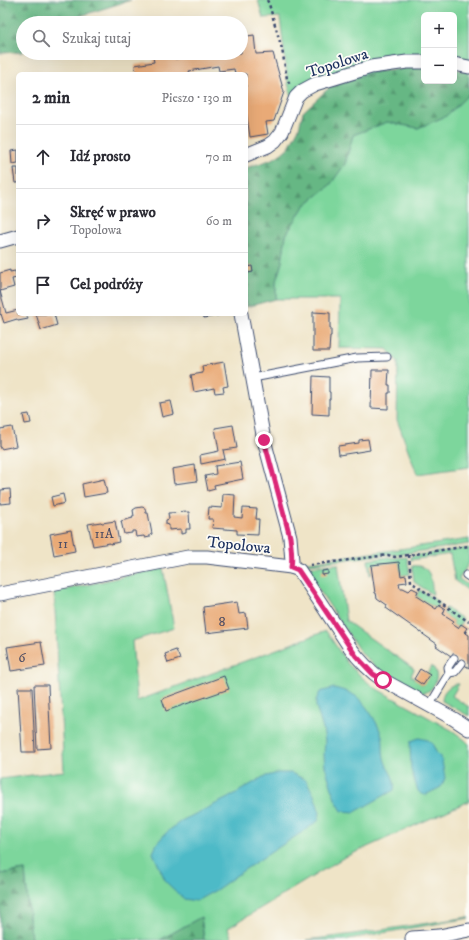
<!DOCTYPE html>
<html lang="pl">
<head>
<meta charset="utf-8">
<style>
	body { margin:0; font-family:"IM FELL DW Pica",serif; background:#f7f7f7; color:#2b2b33 }
	.controls { position:absolute; right:12px; top:12px; display:grid; overflow:hidden; border-radius:6px; box-shadow:0 4px 16px #0002 }
	.controls button { width:36px; height:36px; display:grid; place-items:center; padding:0; border:0; border-bottom:1px solid #e1e1e2; background:#fff; color:#2b2b33; font:20px sans-serif }
	.stop { position:absolute; width:12px; height:12px; margin:-9px; border:3px solid #db2777; border-radius:50%; background:#fff }
	.stop.end { background:#db2777; border-color:#fff; box-shadow:0 1px 4px #0008 }
	.list { margin:0; padding:0; list-style:none }
	h2 { display:flex; justify-content:space-between; align-items:center; height:52px; margin:0; padding:0 16px; font-size:17px }
	h2 small { font-size:13px; font-weight:400; color:#7c7c81 }
	.list li { display:grid; grid-template-columns:26px 1fr auto; gap:12px; align-items:center; box-sizing:border-box; height:64px; padding:0 16px; border-top:1px solid #e1e1e2 }
	.list b { display:block; font-size:15px; white-space:nowrap }
	.list p { margin:0; font-size:13px; white-space:nowrap; color:#7c7c81 }
	.list em { font-size:13px; font-style:normal; color:#7c7c81 }
	.icon { flex:none; width:22px; height:22px; fill:none; stroke:currentColor; stroke-width:2; stroke-linecap:round; stroke-linejoin:round }
	.map { position:relative; flex:none; width:469px; height:940px; overflow:hidden }
	.search { position:absolute; background:#fff; box-shadow:0 4px 16px #0002; left:16px; top:16px; width:232px; height:44px; display:flex; align-items:center; gap:10px; box-sizing:border-box; padding:0 14px; border-radius:22px; color:#7c7c81; font-size:15px }
	.panel { position:absolute; background:#fff; box-shadow:0 4px 16px #0002; left:16px; top:72px; width:232px; height:244px; border-radius:6px }
	.map>svg:first-child { display:block }
	.grass { fill:#7dd69c; stroke:#4c827d }
	.forest { fill:url(#forest-firs); stroke:#407371 }
	.water { fill:#4dbac7; stroke:#347492 }
	.building { fill:#e9aa77 }
	.lines { fill:none; stroke-linecap:round; stroke-linejoin:round }
	.lane-casing { stroke:#3b4a6e; stroke-width:9 }
	.street-casing { stroke:#3b4a6e; stroke-width:15 }
	.path { stroke:#3b4a6e; stroke-width:2.5; stroke-dasharray:3 3; stroke-linecap:butt }
	.lane { stroke:#fff; stroke-width:7 }
	.street { stroke:#fff; stroke-width:13 }
	.route { stroke:#db2777; stroke-width:5 }
	.labels { text-anchor:middle; stroke-width:3.5; stroke-linejoin:round; paint-order:stroke }
	.number-label { font-size:14px; fill:#4e4e64 }
	.street-label { font-size:16px; fill:#1b2f5e; stroke:#fdfcf7 }
</style>
</head>
<body>
<div class="map">
<svg width="469" height="940" viewBox="0 0 469 940">
	<defs>
		<pattern id="forest-firs" width="22" height="20" patternUnits="userSpaceOnUse"><rect width="22" height="20" fill="#66b784"/><path d="M5 1l3.5 6h-7zM16 11l3.5 6h-7z" fill="#53956f"/></pattern>
	</defs>
	<rect width="100%" height="100%" fill="#fdfcf7"/>
	<filter id="ink" filterUnits="userSpaceOnUse"><feTurbulence type="fractalNoise" baseFrequency=".025" numOctaves="2"/><feDisplacementMap in="SourceGraphic" scale="8" xChannelSelector="R" yChannelSelector="G"/><feConvolveMatrix kernelMatrix="1 2 1 2 8 2 1 2 1" color-interpolation-filters="sRGB"/></filter>
	<filter id="wash" filterUnits="userSpaceOnUse"><feTurbulence type="fractalNoise" baseFrequency=".012" numOctaves="4" result="noise"/><feDisplacementMap in="SourceGraphic" scale="16" xChannelSelector="R" yChannelSelector="G"/><feGaussianBlur stdDeviation="0.9" result="paint"/><feColorMatrix in="noise" values="0 0 0 0 0 0 0 0 0 0 0 0 0 0 0 0 0 1.4 0 .05"/><feComposite in="paint" operator="in"/></filter>
	<g filter="url(#wash)">
		<rect width="100%" height="100%" fill="#efe4c7"/>
		<!-- grass -->
		<g class="grass">
			<path d="M 258,0 L 469,0 L 469,62 L 454,59 L 454,15 L 424,15 L 424,57 L 292,97 L 288,84 L 280,17 L 263,18 Z"/>
			<path d="M 469,94 L 469,467 L 417,474 L 397,420 L 398,362 L 387,349 L 339,348 L 340,299 L 276,299 L 276,281 L 282,262 L 286,235 L 304,206 L 330,185 L 345,164 L 353,135 L 387,122 L 418,128 L 446,116 Z"/>
			<path d="M 469,539 L 469,544 L 395,555 L 388,554 L 309,564 L 305,562 L 309,562 Z"/>
			<path d="M 469,548 L 469,563 L 459,579 L 469,586 L 469,591 L 455,581 L 450,554 L 411,560 L 411,556 Z"/>
			<path d="M 388,557 L 395,558 L 407,557 L 410,574 L 401,576 L 399,562 L 371,565 L 372,574 L 370,575 L 368,560 Z"/>
			<path d="M 338,564 L 346,621 L 414,669 L 411,676 L 423,685 L 427,674 L 432,666 C 439,673 437,683 430,690 C 427,692 423,693 420,693 C 396,681 376,671 359,650 L 304,567 Z"/>
			<path d="M 412,566 C 432,564 431,580 433,595 L 414,582 Z"/>
			<path d="M 163,568 L 174,628 L 132,641 L 137,701 L 326,631 L 348,664 L 365,680 L 375,688 L 453,731 L 465,740 L 469,744 L 469,801 L 343,858 L 228,928 L 232,940 L 204,940 L 201,917 L 160,940 L 31,940 L 25,870 L 0,874 L 0,779 L 64,771 L 54,592 Z"/>
			<path d="M 420,590 L 440,603 L 436,609 L 416,596 Z"/>
			<path d="M 446,608 L 463,619 L 458,628 L 452,624 L 454,621 L 443,614 Z"/>
			<path d="M 456,684 L 459,684 L 452,696 L 469,707 L 469,716 L 442,701 C 442,692 448,686 456,684 Z"/>
			<path d="M 469,917 L 469,918 L 348,939 L 347,940 L 306,940 L 347,935 Z"/>
		</g>
		<!-- forest -->
		<g class="forest">
			<path d="M 0,0 L 131,0 L 58,23 L 23,23 L 23,52 L 0,53 Z"/>
			<path d="M 417,67 L 424,68 L 424,81 L 454,81 L 454,69 L 469,72 L 469,94 L 446,116 L 418,128 L 387,122 L 353,135 L 345,164 L 330,185 L 304,206 L 286,235 L 282,262 L 276,281 L 276,299 L 246,307 L 246,168 L 273,159 L 282,153 L 289,147 L 299,128 L 303,112 L 330,87 L 369,73 Z"/>
			<path d="M 25,870 L 31,940 L 0,940 L 0,874 Z"/>
			<path d="M 201,917 L 204,940 L 160,940 Z"/>
		</g>
		<!-- water -->
		<g class="water">
			<path d="M 334,688 C 342,690 350,692 357,697 C 366,704 379,725 382,736 C 384,743 382,751 384,758 C 387,771 396,776 394,790 L 355,812 L 342,811 L 335,799 L 325,766 L 324,755 L 325,741 L 323,729 L 316,706 L 316,700 L 320,692 Z"/>
			<path d="M 419,738 L 428,740 L 432,743 L 436,752 L 440,757 L 442,761 L 445,778 L 441,787 L 425,795 L 421,794 L 418,791 L 411,770 L 410,745 L 411,741 Z"/>
			<path d="M 278,773 L 291,773 L 306,780 L 314,795 L 320,813 L 318,821 L 304,831 L 279,847 L 244,870 L 216,890 L 196,901 L 184,899 L 166,882 L 153,853 L 157,843 L 166,833 L 181,821 L 228,798 L 263,777 Z"/>
		</g>
		<g id="blocks">
			<!-- building -->
			<g class="building">
				<path d="M 254,35 L 256,54 L 273,53 L 284,92 L 274,121 L 266,122 L 268,134 L 250,137 L 246,110 L 246,74 L 235,74 L 234,69 L 219,71 L 218,66 L 189,71 L 190,74 L 136,74 L 135,65 L 154,62 L 152,53 L 174,53 L 175,59 L 196,56 L 196,53 L 241,53 L 241,37 Z"/>
				<path d="M 18,150 L 18,163 L 12,164 L 11,151 Z"/>
				<path d="M 13,168 L 18,168 L 18,183 L 15,183 Z"/>
				<path d="M 252,266 L 253,272 L 248,273 L 247,267 Z"/>
				<path d="M 10,270 L 10,272 L 15,271 L 17,278 L 12,279 L 14,287 L 0,291 L 0,273 Z"/>
				<path d="M 0,291 L 6,313 L 18,310 L 18,314 L 26,314 L 28,319 L 18,321 L 17,319 L 4,323 L 1,314 L 0,315 Z"/>
				<path d="M 313,312 L 330,313 L 330,328 L 331,328 L 331,336 L 330,336 L 329,351 L 313,351 Z"/>
				<path d="M 36,314 L 54,314 L 57,325 L 41,330 Z"/>
				<path d="M 203,314 L 222,314 L 222,315 L 204,318 Z"/>
				<path d="M 224,362 L 228,386 L 223,387 L 224,392 L 215,393 L 214,388 L 194,392 L 191,375 L 203,373 L 202,366 Z"/>
				<path d="M 372,370 L 389,370 L 388,385 L 390,385 L 390,393 L 388,393 L 388,409 L 371,408 Z"/>
				<path d="M 313,376 L 329,377 L 329,392 L 330,392 L 330,399 L 329,399 L 329,415 L 312,414 Z"/>
				<path d="M 171,401 L 174,414 L 162,417 L 159,403 Z"/>
				<path d="M 29,414 L 31,423 L 25,424 L 23,415 Z"/>
				<path d="M 233,425 L 237,448 L 223,450 L 225,459 L 201,464 L 200,455 L 219,451 L 215,428 Z"/>
				<path d="M 12,427 L 16,446 L 1,449 L 1,447 L 0,447 L 0,429 Z"/>
				<path d="M 368,439 L 370,450 L 339,455 L 338,446 L 359,443 L 359,440 Z"/>
				<path d="M 240,462 L 243,479 L 214,485 L 215,489 L 208,491 L 205,476 L 216,474 L 215,466 Z"/>
				<path d="M 195,465 L 197,481 L 174,484 L 172,469 Z"/>
				<path d="M 104,479 L 107,493 L 84,497 L 82,484 Z"/>
				<path d="M 10,489 L 11,503 L 0,504 L 1,490 Z"/>
				<path d="M 63,494 L 65,503 L 53,506 L 51,497 Z"/>
				<path d="M 223,494 L 235,495 L 234,517 L 242,518 L 243,508 L 257,509 L 256,519 L 259,519 L 258,535 L 237,534 L 237,530 L 212,528 L 213,519 L 208,519 L 209,507 L 222,508 Z"/>
				<path d="M 142,507 L 145,508 L 146,513 L 148,513 L 152,534 L 150,535 L 150,537 L 145,538 L 144,536 L 136,537 L 135,531 L 132,531 L 132,533 L 124,534 L 121,521 L 133,518 L 132,516 L 134,516 L 133,510 L 136,508 Z"/>
				<path d="M 189,512 L 190,529 L 186,529 L 186,533 L 181,534 L 181,529 L 169,530 L 169,525 L 166,524 L 166,520 L 169,519 L 168,513 Z"/>
				<path d="M 115,521 L 119,542 L 110,544 L 110,543 L 93,546 L 88,524 L 101,522 L 102,523 Z"/>
				<path d="M 71,530 L 75,551 L 54,555 L 50,534 Z"/>
				<path d="M 399,562 L 401,576 L 406,575 L 407,582 L 399,583 L 400,588 L 403,588 L 409,591 L 412,588 L 418,591 L 416,596 L 436,609 L 439,605 L 445,609 L 443,614 L 454,621 L 452,624 L 458,628 L 461,624 L 467,628 L 464,632 L 469,635 L 469,668 L 436,646 L 437,644 L 386,608 L 387,605 L 377,598 L 376,593 L 375,593 L 371,565 Z"/>
				<path d="M 328,570 L 328,574 L 322,575 L 322,571 Z"/>
				<path d="M 237,602 L 239,614 L 246,613 L 248,628 L 206,633 L 203,607 Z"/>
				<path d="M 41,642 L 45,666 L 11,671 L 7,647 Z"/>
				<path d="M 176,650 L 180,659 L 168,663 L 165,654 Z"/>
				<path d="M 420,669 L 430,675 L 423,685 L 414,679 Z"/>
				<path d="M 224,676 L 229,689 L 166,711 L 162,699 Z"/>
				<path d="M 34,685 L 48,685 L 51,748 L 37,749 Z"/>
				<path d="M 18,688 L 32,688 L 35,752 L 22,752 Z"/>
			</g>
		</g>
	</g>
	<g filter="url(#ink)">
		<use href="#blocks" fill-opacity="0" stroke="#3b4a6e" stroke-width="1"/>
		<g class="lines">
			<defs>
				<g id="lane">
					<path d="M 253,378 L 357,358 L 387,357"/>
					<path d="M 466,575 L 469,577"/>
					<path d="M 449,673 L 455,672 L 462,663"/>
					<path d="M 429,706 L 449,673 L 448,667 L 454,658"/>
				</g>
				<g id="street">
					<path d="M 454,64 L 469,67"/>
					<path d="M 246,155 L 268,146 L 275,141 L 282,132 L 296,97 L 302,91 L 315,84 L 371,67 L 407,62 L 424,62"/>
					<path d="M 0,241 L 18,236"/>
					<path d="M 241,314 L 264,440 L 290,537 L 292,561 L 291,567"/>
					<path d="M 0,594 L 188,557 L 207,557 L 291,567 L 299,570 L 349,646 C 359,660 369,671 383,680 L 454,719 L 469,729"/>
					<path d="M 412,940 L 412,938 L 439,936 L 469,930"/>
				</g>
			</defs>
			<!-- lane casing -->
			<use href="#lane" class="lane-casing"/>
			<!-- street casing -->
			<use href="#street" class="street-casing"/>
			<!-- path -->
			<g class="path">
				<path d="M 267,0 L 269,4 L 282,49 L 287,79 L 290,84"/>
				<path d="M 409,555 L 411,582 L 469,622"/>
				<path d="M 310,565 L 388,555 L 395,557 L 469,546"/>
				<path d="M 465,633 L 469,628"/>
			</g>
			<!-- lane -->
			<use href="#lane" class="lane"/>
			<!-- street -->
			<use href="#street" class="street"/>
		</g>
	</g>
	<g class="lines" filter="url(#ink)">
		<!-- route -->
		<path class="route" d="M 264,440 L 290,537 C 291,547 293,557 291,567 L 298,570 L 356,656 L 373,674 L 383,680"/>
	</g>
	<g class="labels">
		<!-- number labels -->
		<g class="number-label">
			<text x="104" y="538">11A</text>
			<text x="63" y="548">11</text>
			<text x="222" y="626">8</text>
			<text x="22" y="662">6</text>
		</g>
		<!-- street labels -->
		<g class="street-label">
			<text transform="translate(337 62) rotate(-18)" y="6">Topolowa</text>
			<text transform="translate(239 544) rotate(6)" y="6">Topolowa</text>
		</g>
	</g>
</svg>
<div class="controls">
<button>+</button>
<button>−</button>
</div>
<div class="stop" style="left:383px;top:680px"></div>
<div class="stop end" style="left:264px;top:440px"></div>
<div class="search"><svg class="icon" aria-label="search" viewBox="0 0 24 24"><circle cx="10" cy="10" r="6"/><path d="M15 15l6 6"/></svg>Szukaj tutaj</div>
<section class="panel">
<h2>2 min<small>Pieszo · 130 m</small></h2>
<ul class="list">
<li><svg class="icon" aria-label="ahead" viewBox="0 0 24 24"><path d="M12 20V5M6 11l6-6 6 6"/></svg><div><b>Idź prosto</b></div><em>70 m</em></li>
<li><svg class="icon" aria-label="right" viewBox="0 0 24 24"><path d="M7 20v-9h11M14 6l5 5-5 5"/></svg><div><b>Skręć w prawo</b><p>Topolowa</p></div><em>60 m</em></li>
<li><svg class="icon" aria-label="arrive" viewBox="0 0 24 24"><path d="M6 21V4h12l-3 4 3 4H6"/></svg><div><b>Cel podróży</b></div></li>
</ul>
</section>
</div>
</body>
</html>
